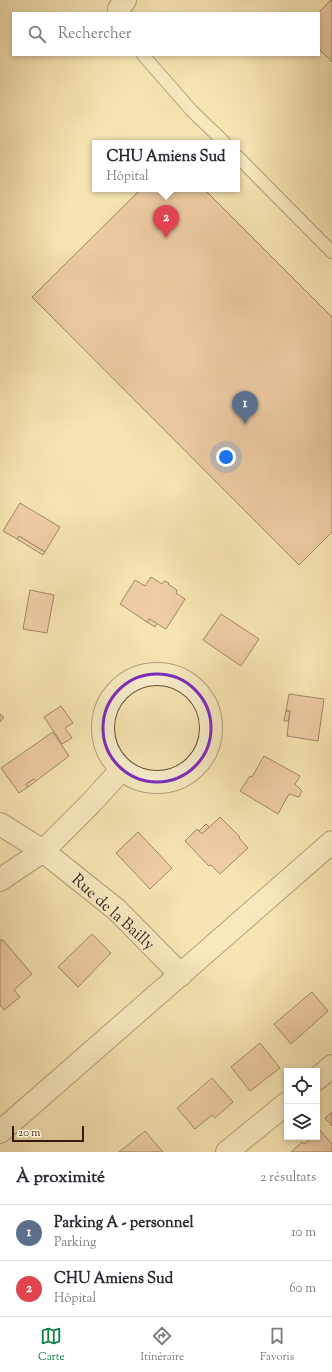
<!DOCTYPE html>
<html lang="fr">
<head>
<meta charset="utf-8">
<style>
	body { margin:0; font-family:"Sorts Mill Goudy",serif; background:#f2f2f3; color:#2b2b33 }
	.controls { position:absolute; right:12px; bottom:12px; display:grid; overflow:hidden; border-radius:0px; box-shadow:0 2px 6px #0003 }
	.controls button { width:36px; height:36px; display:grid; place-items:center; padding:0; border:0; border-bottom:1px solid #e1e1e2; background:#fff; color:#2b2b33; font:20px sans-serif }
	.scale { position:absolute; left:12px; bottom:10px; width:72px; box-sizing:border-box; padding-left:4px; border:2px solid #341d0c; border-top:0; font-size:11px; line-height:14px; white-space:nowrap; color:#341d0c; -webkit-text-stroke:3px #f8edcd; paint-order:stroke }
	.you { position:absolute; left:226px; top:457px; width:14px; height:14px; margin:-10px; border:3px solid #fff; border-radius:50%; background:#1a73e8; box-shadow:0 0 0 6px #1a73e833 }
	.badge { display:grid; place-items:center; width:26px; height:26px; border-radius:50%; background:#0b8043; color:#fff; font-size:13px; font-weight:700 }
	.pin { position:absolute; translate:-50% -33px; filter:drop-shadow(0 1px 2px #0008) }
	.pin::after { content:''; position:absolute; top:21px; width:14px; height:12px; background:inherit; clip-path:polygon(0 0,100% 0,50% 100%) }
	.popup { position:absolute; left:92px; top:140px; width:148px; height:52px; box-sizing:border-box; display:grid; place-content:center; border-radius:0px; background:#fff; filter:drop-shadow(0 1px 3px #0005); font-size:13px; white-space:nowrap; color:#7c7c81 }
	.popup b { font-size:15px; color:#2b2b33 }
	.popup::after { content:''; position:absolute; left:50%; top:100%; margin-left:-8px; border:8px solid transparent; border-top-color:#fff }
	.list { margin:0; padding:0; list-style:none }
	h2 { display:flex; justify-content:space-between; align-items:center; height:52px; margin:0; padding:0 16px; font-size:17px }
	h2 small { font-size:13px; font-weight:400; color:#7c7c81 }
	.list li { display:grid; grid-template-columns:26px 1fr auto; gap:12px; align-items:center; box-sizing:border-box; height:56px; padding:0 16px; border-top:1px solid #e1e1e2 }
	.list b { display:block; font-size:15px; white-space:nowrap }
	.list p { margin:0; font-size:13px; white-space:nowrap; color:#7c7c81 }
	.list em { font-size:13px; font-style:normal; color:#7c7c81 }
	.icon { flex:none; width:22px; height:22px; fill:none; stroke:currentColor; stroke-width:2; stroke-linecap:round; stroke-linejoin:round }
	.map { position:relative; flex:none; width:332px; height:1152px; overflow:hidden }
	.search { position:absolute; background:#fff; box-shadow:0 2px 6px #0003; left:12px; right:12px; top:12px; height:44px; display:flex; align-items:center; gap:10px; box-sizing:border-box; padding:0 14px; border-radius:0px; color:#7c7c81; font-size:15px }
	.sheet { height:164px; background:#fff }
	nav { display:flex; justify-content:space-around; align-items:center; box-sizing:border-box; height:56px; border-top:1px solid #e1e1e2; background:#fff; font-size:11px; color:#7c7c81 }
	nav a { display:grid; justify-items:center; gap:2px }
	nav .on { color:#0b8043 }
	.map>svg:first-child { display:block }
	.building { fill:#e5b095; stroke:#341d0c }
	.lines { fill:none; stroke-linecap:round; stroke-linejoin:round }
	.service-casing { stroke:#644f36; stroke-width:14 }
	.minor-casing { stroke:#644f36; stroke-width:24 }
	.tertiary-casing { stroke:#644f36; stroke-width:24 }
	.service { stroke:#f8edcd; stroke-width:12 }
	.minor { stroke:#f8edcd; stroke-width:22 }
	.tertiary { stroke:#f8edcd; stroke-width:22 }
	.marked { fill:none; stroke:#7b2cbf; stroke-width:3; stroke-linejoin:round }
	.labels { text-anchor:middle; stroke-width:3; stroke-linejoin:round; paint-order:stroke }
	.street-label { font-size:16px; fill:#341d0c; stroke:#f8edcd }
</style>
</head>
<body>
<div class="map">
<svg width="332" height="1152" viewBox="0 0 332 1152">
	<rect width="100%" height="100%" fill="#f5e4b2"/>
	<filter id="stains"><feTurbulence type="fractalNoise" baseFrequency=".005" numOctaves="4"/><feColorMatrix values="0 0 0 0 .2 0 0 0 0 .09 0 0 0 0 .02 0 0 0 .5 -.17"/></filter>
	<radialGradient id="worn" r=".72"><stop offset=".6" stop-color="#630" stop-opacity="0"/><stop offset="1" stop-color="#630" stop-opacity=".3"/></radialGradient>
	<!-- building -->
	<g class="building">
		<path d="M 331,0 L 332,0 L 332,62 L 319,49 L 318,13 Z"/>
		<path d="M 141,189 L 204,189 L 332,317 L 332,532 L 299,565 L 32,297 Z"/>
		<path d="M 20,503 L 60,527 L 45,552 L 19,536 L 17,539 L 3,531 Z"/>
		<path d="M 19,536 L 45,552 L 43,555 L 17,539 Z"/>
		<path d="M 151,577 L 162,584 L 164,581 L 169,583 L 168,584 L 177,590 L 176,593 L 185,599 L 166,629 L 149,619 L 147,622 L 120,604 L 135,580 L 145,586 Z"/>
		<path d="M 30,590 L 54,595 L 47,633 L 23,629 Z"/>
		<path d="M 221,614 L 259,639 L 241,666 L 203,640 Z"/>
		<path d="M 149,619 L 157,623 L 155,627 L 147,622 Z"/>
		<path d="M 289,694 L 324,699 L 318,741 L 287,736 L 290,711 L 286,711 Z"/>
		<path d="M 61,706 L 73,723 L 65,728 L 72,738 L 62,744 L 44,717 Z"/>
		<path d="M 286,711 L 290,711 L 288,721 L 284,721 Z"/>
		<path d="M 0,714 L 4,717 L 0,722 Z"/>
		<path d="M 53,732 L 69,756 L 36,781 L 34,779 L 26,784 L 28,787 L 19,793 L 1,768 Z"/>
		<path d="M 264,756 L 300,776 L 295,784 L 302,791 L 299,797 L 289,794 L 278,814 L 240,791 L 250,776 L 252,777 Z"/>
		<path d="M 34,779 L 36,781 L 28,787 L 26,784 Z"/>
		<path d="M 220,817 L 240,837 L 239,838 L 248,848 L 220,874 L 211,865 L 209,866 L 185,841 L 197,829 L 202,834 Z"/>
		<path d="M 206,824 L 209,827 L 202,834 L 199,831 Z"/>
		<path d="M 138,832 L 172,868 L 150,889 L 116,853 Z"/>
		<path d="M 92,934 L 111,953 L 78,987 L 58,967 Z"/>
		<path d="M 0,940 L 3,940 L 32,974 L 14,990 L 20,997 L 4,1010 L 0,1005 Z"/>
		<path d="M 312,992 L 328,1011 L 291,1044 L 274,1024 Z"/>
		<path d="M 260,1043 L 280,1068 L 250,1091 L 231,1067 Z"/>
		<path d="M 212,1078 L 233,1102 L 215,1118 L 212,1115 L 195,1129 L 177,1108 Z"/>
		<path d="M 332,1112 L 332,1126 L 325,1118 Z"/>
		<path d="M 320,1130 L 332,1144 L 332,1152 L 291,1152 L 302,1142 L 304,1144 L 312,1137 L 317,1137 L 317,1133 Z"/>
		<path d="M 145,1131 L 163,1152 L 119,1152 Z"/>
	</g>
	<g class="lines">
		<defs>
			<g id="service">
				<path d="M 143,55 L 191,110 L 225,143"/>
				<path d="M 237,156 L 332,252"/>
			</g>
			<g id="minor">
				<path d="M 119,9 L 125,0"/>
				<circle cx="157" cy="728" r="54"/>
				<path d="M 0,824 L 43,851 L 117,910 L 181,975"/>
				<path d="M 0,880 L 43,851 L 91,803 L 121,770"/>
				<path d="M 317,1079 L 332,1066"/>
				<path d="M 227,1152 L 287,1103"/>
			</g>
			<path id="tertiary" d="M 0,1132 L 332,842"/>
		</defs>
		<!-- service casing -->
		<use href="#service" class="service-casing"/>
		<!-- minor casing -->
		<use href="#minor" class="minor-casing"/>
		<!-- tertiary casing -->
		<use href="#tertiary" class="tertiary-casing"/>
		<!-- service -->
		<use href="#service" class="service"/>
		<!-- minor -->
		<use href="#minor" class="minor"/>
		<!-- tertiary -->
		<use href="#tertiary" class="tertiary"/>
	</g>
	<!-- marked area -->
	<path d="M0 0H332V1152H0ZM103 728a54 54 0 1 1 108 0a54 54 0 1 1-108 0Z" fill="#f5e4b2" fill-opacity=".55" fill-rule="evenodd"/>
	<path class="marked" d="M103 728a54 54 0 1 1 108 0a54 54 0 1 1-108 0Z"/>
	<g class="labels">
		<!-- street labels -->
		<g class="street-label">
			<text transform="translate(114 911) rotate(42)" y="6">Rue de la Bailly</text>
		</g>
	</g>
	<rect width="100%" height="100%" filter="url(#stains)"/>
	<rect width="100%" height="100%" fill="url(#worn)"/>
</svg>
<div class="controls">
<button><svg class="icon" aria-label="locate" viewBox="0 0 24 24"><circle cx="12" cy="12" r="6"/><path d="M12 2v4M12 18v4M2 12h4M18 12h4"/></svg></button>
<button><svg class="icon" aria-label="layers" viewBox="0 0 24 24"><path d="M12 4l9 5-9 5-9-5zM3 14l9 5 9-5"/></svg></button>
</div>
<div class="scale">20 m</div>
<div class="you"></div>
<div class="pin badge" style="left:245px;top:424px;background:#5c6f8a">1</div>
<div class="pin badge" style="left:166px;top:238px;background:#e0444e">2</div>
<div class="popup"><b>CHU Amiens Sud</b>Hôpital</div>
<div class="search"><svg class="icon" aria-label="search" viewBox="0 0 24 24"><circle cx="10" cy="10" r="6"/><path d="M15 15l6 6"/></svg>Rechercher</div>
</div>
<section class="sheet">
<h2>À proximité<small>2 résultats</small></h2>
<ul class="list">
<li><span class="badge" style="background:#5c6f8a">1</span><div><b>Parking A - personnel</b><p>Parking</p></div><em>10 m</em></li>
<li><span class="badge" style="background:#e0444e">2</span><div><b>CHU Amiens Sud</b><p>Hôpital</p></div><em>60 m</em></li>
</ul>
</section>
<nav>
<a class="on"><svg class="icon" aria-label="map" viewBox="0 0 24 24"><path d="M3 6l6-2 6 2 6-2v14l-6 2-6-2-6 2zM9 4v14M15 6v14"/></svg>Carte</a>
<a><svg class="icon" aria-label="directions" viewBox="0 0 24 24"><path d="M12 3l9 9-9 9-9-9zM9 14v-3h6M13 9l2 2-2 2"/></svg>Itinéraire</a>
<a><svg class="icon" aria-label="saved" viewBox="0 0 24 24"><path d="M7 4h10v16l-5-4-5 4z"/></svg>Favoris</a>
</nav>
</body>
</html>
